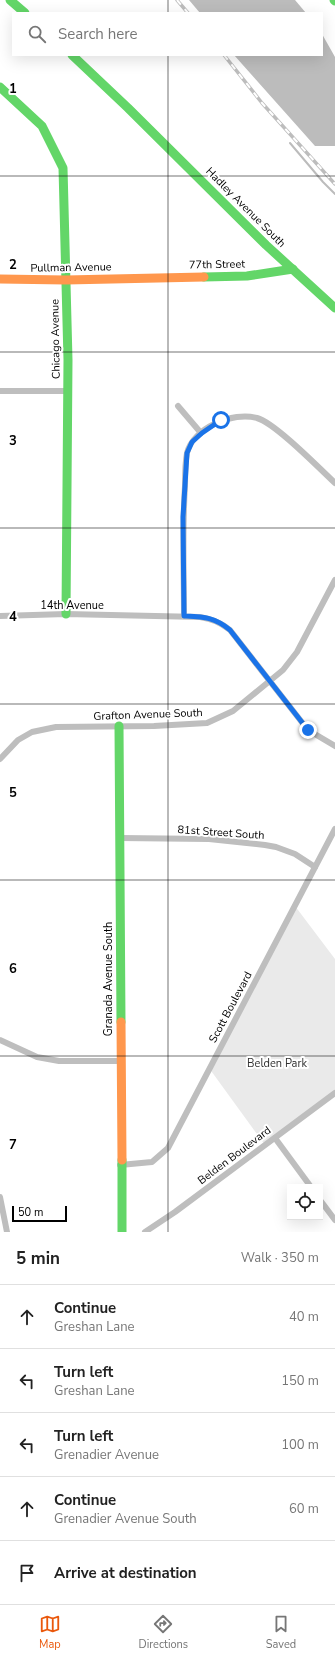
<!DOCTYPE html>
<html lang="en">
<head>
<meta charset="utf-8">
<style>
	body { margin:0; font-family:"Nunito Sans",sans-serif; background:#f2f2f2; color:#222 }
	.controls { position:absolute; right:12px; bottom:12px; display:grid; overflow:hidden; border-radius:0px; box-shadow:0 4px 16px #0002 }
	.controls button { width:36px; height:36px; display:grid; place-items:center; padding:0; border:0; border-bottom:1px solid #e0e0e0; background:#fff; color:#222; font:20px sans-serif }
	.scale { position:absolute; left:12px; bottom:10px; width:55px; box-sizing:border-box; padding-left:4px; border:2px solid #000; border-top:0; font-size:11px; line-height:14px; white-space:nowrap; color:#000; -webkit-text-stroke:3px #fff; paint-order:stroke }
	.stop { position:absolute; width:12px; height:12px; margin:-9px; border:3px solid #1a73e8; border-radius:50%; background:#fff }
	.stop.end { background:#1a73e8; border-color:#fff; box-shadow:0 1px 4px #0008 }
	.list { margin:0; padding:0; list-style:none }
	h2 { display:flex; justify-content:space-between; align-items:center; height:52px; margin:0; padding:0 16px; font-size:17px }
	h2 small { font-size:13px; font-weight:400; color:#767676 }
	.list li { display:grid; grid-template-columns:26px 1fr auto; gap:12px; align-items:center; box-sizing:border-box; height:64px; padding:0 16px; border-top:1px solid #e0e0e0 }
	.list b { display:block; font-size:15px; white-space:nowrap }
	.list p { margin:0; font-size:13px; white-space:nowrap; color:#767676 }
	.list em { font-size:13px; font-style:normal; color:#767676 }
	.icon { flex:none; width:22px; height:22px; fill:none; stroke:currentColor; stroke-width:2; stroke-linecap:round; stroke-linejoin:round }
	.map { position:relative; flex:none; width:335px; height:1232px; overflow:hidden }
	.search { position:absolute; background:#fff; box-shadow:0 4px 16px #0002; left:12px; right:12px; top:12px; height:44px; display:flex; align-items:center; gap:10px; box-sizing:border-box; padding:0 14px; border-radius:0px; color:#767676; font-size:15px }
	.sheet { height:372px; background:#fff }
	nav { display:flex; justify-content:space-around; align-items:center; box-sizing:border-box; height:56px; border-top:1px solid #e0e0e0; background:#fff; font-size:11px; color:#767676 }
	nav a { display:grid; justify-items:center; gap:2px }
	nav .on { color:#ea580c }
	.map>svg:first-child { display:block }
	.green { fill:#eaeaea }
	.water { fill:#bcbcbc }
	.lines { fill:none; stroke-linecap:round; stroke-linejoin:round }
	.stream { stroke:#bcbcbc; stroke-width:2 }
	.street { stroke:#bebebe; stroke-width:6 }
	.fast { stroke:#63d668; stroke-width:9 }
	.slow { stroke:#ff974d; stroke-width:9 }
	.rail-casing { stroke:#bdbdbd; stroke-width:3.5 }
	.rail { stroke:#fff; stroke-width:2; stroke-dasharray:6; stroke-linecap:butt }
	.route { stroke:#1a73e8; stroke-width:5 }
	.grid { fill:none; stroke:#000; stroke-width:1; stroke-opacity:0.55 }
	.labels { text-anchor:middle; stroke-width:4; stroke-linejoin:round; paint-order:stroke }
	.street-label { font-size:11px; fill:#000; stroke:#fff }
	.park-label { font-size:11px; fill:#2f2f2f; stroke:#fff }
	.grid-label { font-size:13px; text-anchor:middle; font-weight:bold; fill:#000; stroke:#fff; stroke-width:4; stroke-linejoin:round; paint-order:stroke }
</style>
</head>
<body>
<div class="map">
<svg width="335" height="1232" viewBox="0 0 335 1232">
	<rect width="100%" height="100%" fill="#fff"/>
	<!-- green -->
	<path class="green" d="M 295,906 L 335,959 L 335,1093 L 265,1145 L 209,1068 Z"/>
	<!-- water -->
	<g class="water">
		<path d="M 189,0 L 295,0 L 306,13 L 200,13 Z"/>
		<path d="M 322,34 L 335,57 L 335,146 L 315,146 L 234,55 L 322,55 Z"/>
	</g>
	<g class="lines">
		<!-- stream -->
		<path class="stream" d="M 290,143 L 323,182 L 335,194"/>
		<!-- street -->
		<g class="street">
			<path d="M 0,391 L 67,391"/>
			<path d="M 178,406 L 201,433"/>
			<path d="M 0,616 L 66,614 L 200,617 C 212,619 220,622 230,630 L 308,730 L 335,746"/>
			<path d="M 184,616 C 184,573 182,529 185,486 C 185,476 185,463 187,453 C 193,428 233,411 257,418 C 275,423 319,468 335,483"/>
			<path d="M 0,759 L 18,740 L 32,732 L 56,727 L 154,726 L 207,723 L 233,711 L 283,670 L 297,652 L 335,580"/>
			<path d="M 120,838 L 209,839 L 265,845 L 276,847 L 295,854 L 315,867"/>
			<path d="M 0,1040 L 37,1057 L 59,1061 L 120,1061"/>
			<path d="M 275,1138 L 311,1187"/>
			<path d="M 120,1165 L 152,1162 L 168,1148 L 335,829"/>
			<path d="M 0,1197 L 7,1232"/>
			<path d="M 320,1200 L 335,1220"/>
			<path d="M 145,1232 L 175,1212 L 335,1093"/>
		</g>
		<!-- fast -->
		<g class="fast">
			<path d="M 10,0 L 25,13"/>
			<path d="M 334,0 L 335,1"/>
			<path d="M 72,55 L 128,108 L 266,245 L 335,308"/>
			<path d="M 0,87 L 42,126 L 63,168 L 68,360 L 66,614"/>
			<path d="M 204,277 L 247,276 L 293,269"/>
			<path d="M 119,726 L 121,1022"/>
			<path d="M 122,1160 L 122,1232"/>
		</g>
		<!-- slow -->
		<g class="slow">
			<path d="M 0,279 L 66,280 L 204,277"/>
			<path d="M 121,1022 L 122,1160"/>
		</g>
		<defs>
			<g id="rail">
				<path d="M 177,0 L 188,13"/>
				<path d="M 224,55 L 262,103 L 335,184"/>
			</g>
		</defs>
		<!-- rail casing -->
		<use href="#rail" class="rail-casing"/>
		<!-- rail -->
		<use href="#rail" class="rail"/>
	</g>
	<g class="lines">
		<!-- route -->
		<path class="route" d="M 221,420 L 202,433 L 192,442 L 187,453 L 183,517 L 184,616 C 204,617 214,617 230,630 L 308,730"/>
	</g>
	<!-- grid -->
	<path class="grid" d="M 168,0 L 168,13M 168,55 L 168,1232M 0,176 L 335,176M 0,352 L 335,352M 0,528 L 335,528M 0,704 L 335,704M 0,880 L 335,880M 0,1056 L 335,1056"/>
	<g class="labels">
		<!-- street labels -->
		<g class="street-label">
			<text transform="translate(246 207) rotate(45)" y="4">Hadley Avenue South</text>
			<text transform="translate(217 264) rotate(-1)" y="4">77th Street</text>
			<text transform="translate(71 267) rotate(-1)" y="4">Pullman Avenue</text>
			<text transform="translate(55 339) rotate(-91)" y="4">Chicago Avenue</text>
			<text x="72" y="609">14th Avenue</text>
			<text transform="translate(148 714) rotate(-2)" y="4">Grafton Avenue South</text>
			<text transform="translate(221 832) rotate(4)" y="4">81st Street South</text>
			<text transform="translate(108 979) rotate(-90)" y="4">Granada Avenue South</text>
			<text transform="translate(230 1007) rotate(-62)" y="4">Scott Boulevard</text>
			<text transform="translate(234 1155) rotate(-37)" y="4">Belden Boulevard</text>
		</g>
		<!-- park labels -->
		<g class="park-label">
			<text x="277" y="1067">Belden Park</text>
		</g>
	</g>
	<g class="grid-label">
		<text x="13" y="93">1</text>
		<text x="13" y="269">2</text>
		<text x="13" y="445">3</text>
		<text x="13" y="621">4</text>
		<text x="13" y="797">5</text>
		<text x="13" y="973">6</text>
		<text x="13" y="1149">7</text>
	</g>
</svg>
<div class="controls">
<button><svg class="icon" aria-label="locate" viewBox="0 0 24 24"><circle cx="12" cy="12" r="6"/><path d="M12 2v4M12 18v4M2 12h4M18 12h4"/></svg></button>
</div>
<div class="scale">50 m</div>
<div class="stop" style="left:221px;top:420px"></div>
<div class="stop end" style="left:308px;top:730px"></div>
<div class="search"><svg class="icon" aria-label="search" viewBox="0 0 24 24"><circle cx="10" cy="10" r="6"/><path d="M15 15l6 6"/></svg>Search here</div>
</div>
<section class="sheet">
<h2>5 min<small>Walk · 350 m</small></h2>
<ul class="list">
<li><svg class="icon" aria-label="ahead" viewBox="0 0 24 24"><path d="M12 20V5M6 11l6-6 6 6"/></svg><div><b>Continue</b><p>Greshan Lane</p></div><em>40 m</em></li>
<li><svg class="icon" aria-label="left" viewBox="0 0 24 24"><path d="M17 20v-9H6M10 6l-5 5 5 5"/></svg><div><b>Turn left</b><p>Greshan Lane</p></div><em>150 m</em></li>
<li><svg class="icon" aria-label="left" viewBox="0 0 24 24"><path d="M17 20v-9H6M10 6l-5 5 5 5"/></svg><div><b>Turn left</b><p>Grenadier Avenue</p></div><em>100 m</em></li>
<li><svg class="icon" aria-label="ahead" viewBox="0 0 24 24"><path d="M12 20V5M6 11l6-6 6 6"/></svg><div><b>Continue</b><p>Grenadier Avenue South</p></div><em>60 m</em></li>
<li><svg class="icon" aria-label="arrive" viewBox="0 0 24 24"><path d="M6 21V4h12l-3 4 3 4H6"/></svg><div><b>Arrive at destination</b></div></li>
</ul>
</section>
<nav>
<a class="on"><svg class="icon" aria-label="map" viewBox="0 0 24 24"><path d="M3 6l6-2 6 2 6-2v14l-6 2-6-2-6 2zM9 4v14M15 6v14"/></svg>Map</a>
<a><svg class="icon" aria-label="directions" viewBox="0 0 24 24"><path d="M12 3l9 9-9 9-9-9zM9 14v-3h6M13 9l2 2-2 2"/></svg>Directions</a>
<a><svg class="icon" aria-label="saved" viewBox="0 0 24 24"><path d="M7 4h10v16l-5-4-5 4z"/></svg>Saved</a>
</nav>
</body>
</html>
